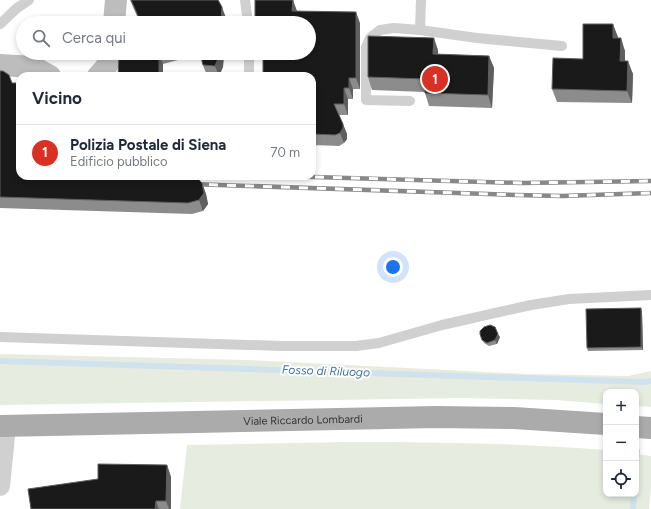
<!DOCTYPE html>
<html lang="it">
<head>
<meta charset="utf-8">
<style>
	body { margin:0; font-family:Figtree,sans-serif; background:#f2f2f3; color:#1f2937 }
	.controls { position:absolute; right:12px; bottom:12px; display:grid; overflow:hidden; border-radius:8px; box-shadow:0 2px 6px #0003 }
	.controls button { width:36px; height:36px; display:grid; place-items:center; padding:0; border:0; border-bottom:1px solid #e0e1e3; background:#fff; color:#1f2937; font:20px sans-serif }
	.you { position:absolute; left:393px; top:267px; width:14px; height:14px; margin:-10px; border:3px solid #fff; border-radius:50%; background:#1a73e8; box-shadow:0 0 0 6px #1a73e833 }
	.badge { display:grid; place-items:center; width:26px; height:26px; border-radius:50%; background:#d93025; color:#fff; font-size:13px; font-weight:700 }
	.pin { position:absolute; translate:-50% -50%; border:2px solid #fff; box-shadow:0 1px 4px #0006 }
	.list { margin:0; padding:0; list-style:none }
	h2 { display:flex; justify-content:space-between; align-items:center; height:52px; margin:0; padding:0 16px; font-size:17px }
	h2 small { font-size:13px; font-weight:400; color:#747a83 }
	.list li { display:grid; grid-template-columns:26px 1fr auto; gap:12px; align-items:center; box-sizing:border-box; height:56px; padding:0 16px; border-top:1px solid #e0e1e3 }
	.list b { display:block; font-size:15px; white-space:nowrap }
	.list p { margin:0; font-size:13px; white-space:nowrap; color:#747a83 }
	.list em { font-size:13px; font-style:normal; color:#747a83 }
	.icon { flex:none; width:22px; height:22px; fill:none; stroke:currentColor; stroke-width:2; stroke-linecap:round; stroke-linejoin:round }
	.map { position:relative; flex:none; width:651px; height:509px; overflow:hidden }
	.search { position:absolute; background:#fff; box-shadow:0 2px 6px #0003; left:16px; top:16px; width:300px; height:44px; display:flex; align-items:center; gap:10px; box-sizing:border-box; padding:0 14px; border-radius:22px; color:#747a83; font-size:15px }
	.panel { position:absolute; background:#fff; box-shadow:0 2px 6px #0003; left:16px; top:72px; width:300px; height:108px; border-radius:12px }
	.map>svg:first-child { display:block }
	.green { fill:#e6ecdf }
	.lines { fill:none; stroke-linecap:round; stroke-linejoin:round }
	.stream { stroke:#cfe2ee; stroke-width:6 }
	.lane { stroke:#d0d0d0; stroke-width:10 }
	.street { stroke:#d0d0d0; stroke-width:20 }
	.secondary { stroke:#bdbdbd; stroke-width:22 }
	.primary { stroke:#ababab; stroke-width:22 }
	.rail-casing { stroke:#888; stroke-width:4.5 }
	.rail { stroke:#fff; stroke-width:3; stroke-dasharray:9; stroke-linecap:butt }
	.wall { fill:#8c8c8c }
	.shaded-wall { fill:#5f5f5f }
	.building { fill:#1a1a1a; stroke:#5f5f5f }
	.labels { text-anchor:middle; stroke-width:4; stroke-linejoin:round; paint-order:stroke }
	.street-label { font-size:11px; fill:#333; stroke:#fff }
	.water-label { font-size:12px; font-style:italic; fill:#3f7597; stroke:#fff }
</style>
</head>
<body>
<div class="map">
<svg width="651" height="509" viewBox="0 0 651 509">
	<rect width="100%" height="100%" fill="#fff"/>
	<!-- green -->
	<g class="green">
		<path d="M 0,354 L 247,360 L 527,374 L 628,376 L 651,371 L 651,407 L 636,406 L 636,392 L 606,392 L 606,404 L 556,400 L 460,398 L 0,405 Z"/>
		<path d="M 345,442 C 432,442 519,443 606,450 L 606,494 L 636,494 L 636,454 L 651,456 L 651,486 L 649,509 L 180,509 L 187,445 Z"/>
	</g>
	<g class="lines">
		<!-- stream -->
		<g class="stream">
			<path d="M 0,361 L 644,382 L 651,381"/>
			<path d="M 636,465 L 637,451"/>
			<path d="M 633,509 L 634,494"/>
		</g>
		<!-- lane -->
		<g class="lane">
			<path d="M 245,0 L 248,23"/>
			<path d="M 0,24 L 17,8 L 29,0"/>
			<path d="M 420,30 L 421,0"/>
			<path d="M 249,53 L 249,76"/>
			<path d="M 410,101 L 366,100 L 366,47 L 370,38 L 380,30 L 394,28 L 420,30 L 477,38 L 562,46"/>
			<path d="M 0,337 L 282,346 L 356,346 L 379,343 L 442,325 L 531,305 L 569,299 L 651,295"/>
		</g>
		<!-- street -->
		<path class="street" d="M 0,486 L 6,426"/>
		<!-- secondary -->
		<g class="secondary">
			<path d="M 114,23 L 116,0"/>
			<path d="M 0,65 L 34,67 L 50,76"/>
			<path d="M 98,76 C 105,69 110,63 111,53"/>
		</g>
		<!-- primary -->
		<g class="primary">
			<path id="s1" d="M 0,426 L 436,417 L 514,418 L 606,424"/>
			<path d="M 636,427 L 651,428"/>
		</g>
		<defs>
			<g id="rail">
				<path d="M 279,176 L 521,183 L 651,181"/>
				<path d="M 191,184 L 517,195 L 562,196 L 651,193"/>
			</g>
		</defs>
		<!-- rail casing -->
		<use href="#rail" class="rail-casing"/>
		<!-- rail -->
		<use href="#rail" class="rail"/>
	</g>
	<!-- wall -->
	<g class="wall">
		<path d="M 130,0 L 226,18 L 226,23 L 125,23 L 137,16 Z"/>
		<path d="M 297,11 L 360,23 L 360,89 L 353,89 L 353,99 L 348,99 L 348,115 L 339,115 L 347,134 L 347,139 L 344,143 L 339,146 L 312,145 L 312,76 L 263,55 L 258,55 L 258,53 L 309,53 Z"/>
		<path d="M 618,38 L 625,51 L 625,61 L 633,74 L 632,103 L 557,102 L 552,89 L 583,59 Z"/>
		<path d="M 438,50 L 438,54 L 489,56 L 494,68 L 492,108 L 429,106 L 425,93 L 425,92 L 372,90 L 368,77 Z"/>
		<path d="M 119,53 L 224,53 L 223,67 L 219,76 L 207,76 L 203,65 L 201,56 L 181,55 L 178,60 L 163,64 Z"/>
		<path d="M 0,71 L 12,83 L 202,183 L 206,194 L 208,204 L 203,211 L 192,214 L 0,208 Z"/>
		<path d="M 642,312 L 643,350 L 588,351 L 587,348 Z"/>
		<path d="M 480,334 L 500,337 L 497,344 L 489,346 L 484,343 Z"/>
		<path d="M 167,465 L 171,477 L 171,509 L 31,509 L 98,479 Z"/>
	</g>
	<!-- shaded-wall -->
	<g class="shaded-wall">
		<path d="M 293,0 L 297,11 L 292,11 Z"/>
		<path d="M 222,7 L 226,18 L 226,23 L 221,23 Z"/>
		<path d="M 356,12 L 360,23 L 360,89 L 356,78 Z"/>
		<path d="M 613,24 L 618,37 L 618,51 L 613,38 Z"/>
		<path d="M 434,38 L 438,50 L 438,66 L 433,54 Z"/>
		<path d="M 621,38 L 625,51 L 625,74 L 620,61 Z"/>
		<path d="M 176,53 L 180,53 L 181,55 L 178,60 Z"/>
		<path d="M 219,53 L 224,53 L 223,67 L 219,76 L 215,66 Z"/>
		<path d="M 159,54 L 163,64 L 163,76 L 159,76 Z"/>
		<path d="M 489,56 L 494,68 L 492,108 L 488,95 Z"/>
		<path d="M 628,61 L 633,74 L 632,103 L 627,91 Z"/>
		<path d="M 349,78 L 353,89 L 353,99 L 349,88 Z"/>
		<path d="M 344,88 L 348,99 L 348,115 L 344,104 Z"/>
		<path d="M 343,124 L 347,134 L 347,139 L 344,143 L 340,133 Z"/>
		<path d="M 202,183 L 206,194 L 208,204 L 203,211 L 199,200 Z"/>
		<path d="M 641,308 L 642,312 L 643,350 L 641,347 Z"/>
		<path d="M 498,334 L 500,337 L 497,344 L 495,340 Z"/>
		<path d="M 167,465 L 171,477 L 171,509 L 169,509 L 166,501 Z"/>
		<path d="M 156,501 L 159,509 L 155,509 Z"/>
	</g>
	<!-- building -->
	<g class="building">
		<path d="M 131,0 L 218,0 L 222,7 L 221,23 L 125,23 L 138,16 Z"/>
		<path d="M 255,0 L 293,0 L 292,11 L 356,12 L 356,78 L 349,78 L 349,88 L 344,88 L 344,104 L 334,104 L 343,124 L 343,128 L 340,133 L 335,135 L 312,134 L 312,76 L 263,76 L 263,53 L 309,53 L 309,23 L 255,23 Z"/>
		<path d="M 583,24 L 613,24 L 613,38 L 621,38 L 620,61 L 628,61 L 627,91 L 552,89 L 553,58 L 583,59 Z"/>
		<path d="M 368,36 L 434,38 L 433,54 L 489,56 L 488,95 L 425,93 L 425,79 L 368,77 Z"/>
		<path d="M 119,53 L 160,53 L 159,54 L 159,76 L 118,76 Z"/>
		<path d="M 200,53 L 219,53 L 219,56 L 215,66 L 203,65 Z"/>
		<path d="M 0,71 L 3,71 L 9,75 L 12,83 L 20,83 L 20,176 L 195,176 L 202,183 L 204,193 L 199,200 L 188,203 L 0,197 Z"/>
		<path d="M 641,308 L 641,347 L 587,348 L 586,309 Z"/>
		<path d="M 490,325 L 495,327 L 498,334 L 495,340 L 487,343 L 482,340 L 480,334 L 480,331 L 484,327 Z"/>
		<path d="M 98,464 L 167,465 L 166,501 L 156,501 L 155,509 L 31,509 L 28,489 L 98,479 Z"/>
	</g>
	<g class="labels">
		<!-- street labels -->
		<g class="street-label">
			<text dy="4" stroke="none"><textPath href="#s1" startOffset="303">Viale Riccardo Lombardi</textPath></text>
		</g>
		<!-- water labels -->
		<g class="water-label">
			<text transform="translate(326 371) rotate(2)" y="4">Fosso di Riluogo</text>
		</g>
	</g>
</svg>
<div class="controls">
<button>+</button>
<button>−</button>
<button><svg class="icon" aria-label="locate" viewBox="0 0 24 24"><circle cx="12" cy="12" r="6"/><path d="M12 2v4M12 18v4M2 12h4M18 12h4"/></svg></button>
</div>
<div class="you"></div>
<div class="pin badge" style="left:435px;top:79px">1</div>
<div class="search"><svg class="icon" aria-label="search" viewBox="0 0 24 24"><circle cx="10" cy="10" r="6"/><path d="M15 15l6 6"/></svg>Cerca qui</div>
<section class="panel">
<h2>Vicino<small></small></h2>
<ul class="list">
<li><span class="badge">1</span><div><b>Polizia Postale di Siena</b><p>Edificio pubblico</p></div><em>70 m</em></li>
</ul>
</section>
</div>
</body>
</html>
